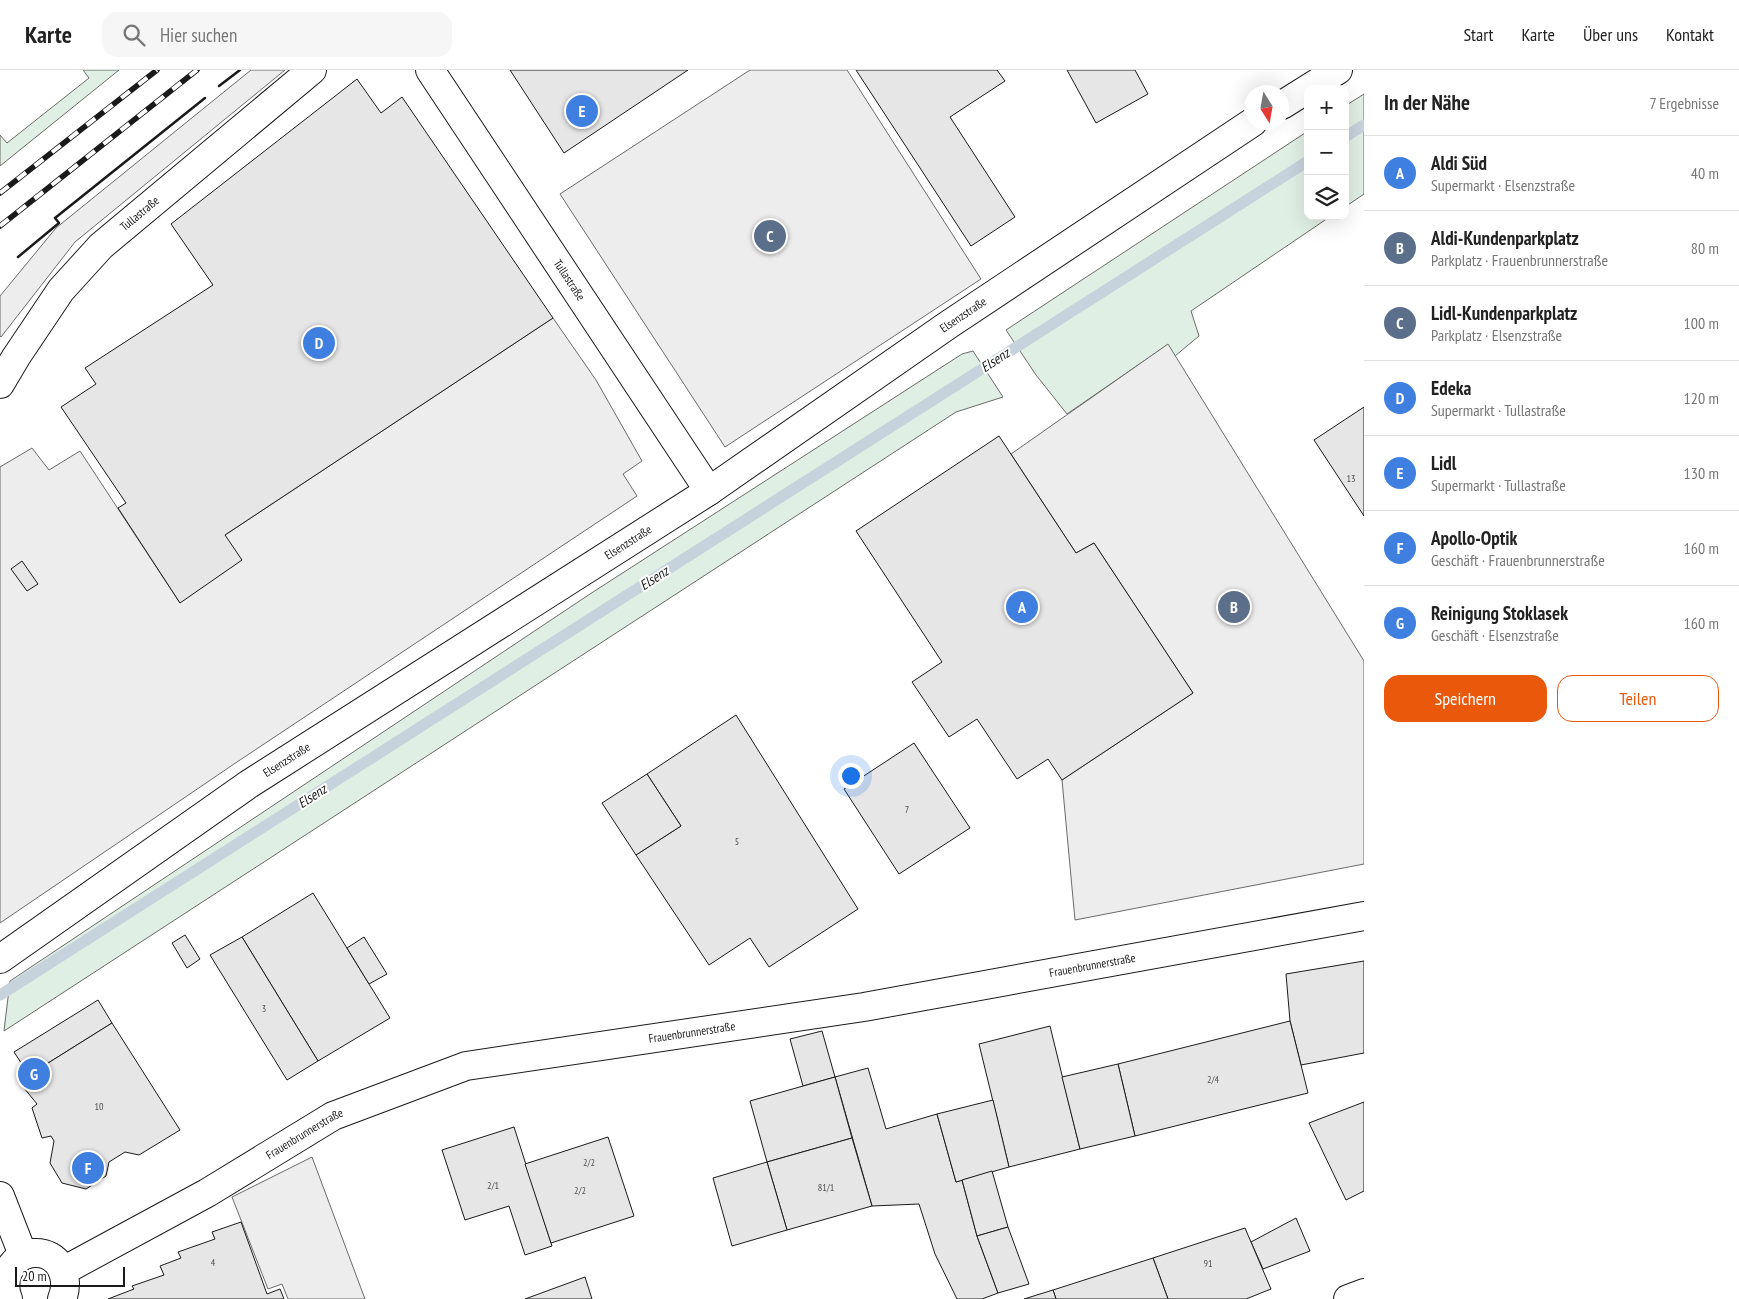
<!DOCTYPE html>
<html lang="de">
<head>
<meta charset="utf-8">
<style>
	body { margin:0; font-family:"PT Sans Narrow",sans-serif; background:#f6f6f6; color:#222 }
	.controls { position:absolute; right:15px; top:15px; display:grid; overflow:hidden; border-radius:10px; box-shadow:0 5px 20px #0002 }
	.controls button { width:45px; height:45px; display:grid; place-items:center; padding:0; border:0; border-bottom:1px solid #e0e0e0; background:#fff; color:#222; font:25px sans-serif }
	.compass { position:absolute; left:1244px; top:15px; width:45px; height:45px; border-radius:50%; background:#fff; box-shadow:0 5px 20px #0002; rotate:169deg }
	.scale { position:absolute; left:15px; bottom:12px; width:110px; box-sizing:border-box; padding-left:5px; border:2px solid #1a1a1a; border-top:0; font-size:14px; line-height:18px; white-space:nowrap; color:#1a1a1a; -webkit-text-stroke:4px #fff; paint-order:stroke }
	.you { position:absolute; left:850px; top:705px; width:18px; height:18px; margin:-12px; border:4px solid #fff; border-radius:50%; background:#1a73e8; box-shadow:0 0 0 8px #1a73e833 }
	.badge { display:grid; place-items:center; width:32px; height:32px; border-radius:50%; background:#ea580c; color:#fff; font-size:16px; font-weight:700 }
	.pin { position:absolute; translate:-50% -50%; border:2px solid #fff; box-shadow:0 1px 5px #0006 }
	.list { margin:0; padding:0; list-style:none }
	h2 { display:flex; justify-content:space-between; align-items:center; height:65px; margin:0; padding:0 20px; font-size:21px }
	h2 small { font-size:16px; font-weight:400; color:#767676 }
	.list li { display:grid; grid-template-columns:32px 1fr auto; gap:15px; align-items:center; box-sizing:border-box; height:75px; padding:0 20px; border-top:1px solid #e0e0e0 }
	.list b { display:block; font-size:19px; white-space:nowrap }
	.list p { margin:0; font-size:16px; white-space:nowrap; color:#767676 }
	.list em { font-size:16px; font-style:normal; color:#767676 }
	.actions { display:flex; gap:10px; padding:15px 20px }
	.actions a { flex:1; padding:11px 0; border:1px solid #ea580c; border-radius:15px; text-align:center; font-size:18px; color:#ea580c }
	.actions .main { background:#ea580c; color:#fff }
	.icon { flex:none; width:28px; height:28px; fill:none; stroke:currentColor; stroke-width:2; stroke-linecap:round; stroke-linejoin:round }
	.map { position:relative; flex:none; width:1364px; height:1229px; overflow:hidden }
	header { display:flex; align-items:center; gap:30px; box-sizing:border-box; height:70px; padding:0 25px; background:#fff; border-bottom:1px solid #e0e0e0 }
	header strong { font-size:24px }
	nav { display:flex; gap:28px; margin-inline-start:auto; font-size:18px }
	.search { width:350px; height:45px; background:#f6f6f6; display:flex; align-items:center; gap:12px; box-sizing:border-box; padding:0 18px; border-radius:15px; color:#767676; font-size:19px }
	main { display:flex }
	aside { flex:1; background:#fff }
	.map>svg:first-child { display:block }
	.green { fill:#e0efe3; stroke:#6a6a6a }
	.parking { fill:#ededed; stroke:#6a6a6a }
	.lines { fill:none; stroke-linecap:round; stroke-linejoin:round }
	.stream { stroke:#c6d2dc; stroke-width:11 }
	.building { fill:#e6e6e6; stroke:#1a1a1a }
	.minor-casing { stroke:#1a1a1a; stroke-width:30 }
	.tertiary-casing { stroke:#1a1a1a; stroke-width:30 }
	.minor { stroke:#fff; stroke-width:28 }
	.tertiary { stroke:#fff; stroke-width:28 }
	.rail-casing { stroke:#1a1a1a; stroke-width:5.5 }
	.rail { stroke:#fff; stroke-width:4; stroke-dasharray:11; stroke-linecap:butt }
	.wall { stroke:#1a1a1a; stroke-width:2.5 }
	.labels { text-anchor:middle; stroke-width:4; stroke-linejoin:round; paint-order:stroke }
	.number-label { font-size:10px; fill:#4d4d4d }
	.street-label { font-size:12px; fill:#1a1a1a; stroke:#fff }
	.water-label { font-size:14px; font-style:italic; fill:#1a1a1a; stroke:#fff }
</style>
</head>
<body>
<header>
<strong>Karte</strong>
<div class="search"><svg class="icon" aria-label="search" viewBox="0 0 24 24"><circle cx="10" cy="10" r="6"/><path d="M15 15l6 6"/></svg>Hier suchen</div>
<nav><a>Start</a><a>Karte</a><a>Über uns</a><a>Kontakt</a></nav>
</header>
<main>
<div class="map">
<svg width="1364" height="1229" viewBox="0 0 1364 1229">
	<rect width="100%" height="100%" fill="#fff"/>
	<!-- green -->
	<g class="green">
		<path d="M 83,0 L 119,0 L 0,96 L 0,65 L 7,73 L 89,8 Z"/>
		<path d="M 1364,24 L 1364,124 L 1345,137 L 1345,36 Z"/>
		<path d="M 1308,61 L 1308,146 L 1331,146 L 1191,241 L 1199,266 L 1175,286 L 1167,275 L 1067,344 L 1036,305 L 1006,260 Z"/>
		<path d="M 973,281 L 1003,327 L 956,342 L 4,961 L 10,911 L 590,524 L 962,284 Z"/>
	</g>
	<!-- parking -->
	<g class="parking">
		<path d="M 251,0 L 285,0 L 75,172 L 1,267 L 0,266 L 0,226 L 56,158 Z"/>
		<path d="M 750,0 L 847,0 L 981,209 L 725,377 L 560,124 Z"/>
		<path d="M 553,248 L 596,310 L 642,391 L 623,404 L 637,426 L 234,694 L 0,853 L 0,397 L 32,378 L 49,400 L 80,381 L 180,533 L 225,465 Z"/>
		<path d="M 1168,274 L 1364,591 L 1364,794 L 1075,850 L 1062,710 L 1193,623 L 1094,473 L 1076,483 L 1011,384 Z"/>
		<path d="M 312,1087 L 365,1229 L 288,1229 L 282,1214 L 268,1219 L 232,1127 Z"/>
	</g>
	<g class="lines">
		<!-- stream -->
		<g class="stream">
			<path d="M 1345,67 L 1364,55"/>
			<path d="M 0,925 L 1308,91"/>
		</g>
	</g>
	<!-- building -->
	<g class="building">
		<path d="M 510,0 L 688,0 L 564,83 Z"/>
		<path d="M 856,0 L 997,0 L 1005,11 L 950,47 L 1015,147 L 971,176 Z"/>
		<path d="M 1067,0 L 1135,0 L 1148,24 L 1096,53 Z"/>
		<path d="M 357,9 L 381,43 L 402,27 L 553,248 L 225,465 L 242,490 L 180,533 L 118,438 L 126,433 L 61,337 L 96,314 L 85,298 L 213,215 L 171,154 Z"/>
		<path d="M 1364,337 L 1364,446 L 1314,370 Z"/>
		<path d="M 999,366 L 1076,483 L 1094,473 L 1193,623 L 1062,710 L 1048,689 L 1017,709 L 977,649 L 949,667 L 912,612 L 942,592 L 856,461 Z"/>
		<path d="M 22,491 L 38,514 L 27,521 L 11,499 Z"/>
		<path d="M 736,645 L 858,839 L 769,897 L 750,868 L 709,895 L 636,785 L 681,756 L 647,704 Z"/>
		<path d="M 914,673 L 970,758 L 899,804 L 844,719 Z"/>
		<path d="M 647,704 L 681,756 L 636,785 L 602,733 Z"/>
		<path d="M 313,823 L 390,948 L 318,991 L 242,867 Z"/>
		<path d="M 185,865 L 200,889 L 187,898 L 172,873 Z"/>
		<path d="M 242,867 L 318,991 L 287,1010 L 210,885 Z"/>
		<path d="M 364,867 L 387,904 L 369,914 L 347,878 Z"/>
		<path d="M 1364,891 L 1364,983 L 1301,995 L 1290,951 L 1286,904 Z"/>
		<path d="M 98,930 L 112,953 L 29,1005 L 14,982 Z"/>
		<path d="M 1290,951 L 1308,1023 L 1135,1066 L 1118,994 Z"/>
		<path d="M 112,953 L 180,1060 L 139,1085 L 125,1082 L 109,1092 L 106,1106 L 86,1119 L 62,1113 L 50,1093 L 54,1071 L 51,1066 L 42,1068 L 32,1038 L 37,1034 L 24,1018 L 29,1005 Z"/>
		<path d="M 1050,956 L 1080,1079 L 1009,1097 L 979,974 Z"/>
		<path d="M 822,961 L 835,1007 L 803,1016 L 790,969 Z"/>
		<path d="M 1118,994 L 1135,1066 L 1080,1079 L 1062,1007 Z"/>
		<path d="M 868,998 L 886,1059 L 937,1044 L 956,1112 L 962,1110 L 977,1166 L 998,1223 L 982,1229 L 957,1229 L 935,1184 L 919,1134 L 872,1136 L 835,1007 Z"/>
		<path d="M 835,1007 L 852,1068 L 767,1092 L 750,1031 Z"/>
		<path d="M 993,1030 L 1009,1097 L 956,1112 L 937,1044 Z"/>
		<path d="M 1364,1032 L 1364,1121 L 1346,1130 L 1309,1053 Z"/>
		<path d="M 514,1057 L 552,1176 L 525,1185 L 509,1136 L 465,1150 L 442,1080 Z"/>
		<path d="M 608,1067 L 634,1146 L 551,1173 L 525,1094 Z"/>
		<path d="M 852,1068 L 872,1136 L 787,1160 L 767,1092 Z"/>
		<path d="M 767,1092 L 787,1160 L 732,1176 L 713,1108 Z"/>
		<path d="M 992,1101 L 1008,1157 L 977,1166 L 962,1110 Z"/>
		<path d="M 1296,1148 L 1310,1181 L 1263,1199 L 1251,1172 Z"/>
		<path d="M 241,1152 L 267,1224 L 280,1219 L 284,1229 L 108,1229 L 134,1219 L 132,1216 L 164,1205 L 160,1196 L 181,1188 L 178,1182 L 215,1169 L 212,1162 Z"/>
		<path d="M 1008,1157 L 1029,1214 L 998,1223 L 977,1166 Z"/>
		<path d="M 1245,1158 L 1271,1219 L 1246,1229 L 1168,1229 L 1153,1188 Z"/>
		<path d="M 1153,1188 L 1168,1229 L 1056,1229 L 1053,1220 Z"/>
		<path d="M 585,1207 L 592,1229 L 525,1229 Z"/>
		<path d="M 1053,1220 L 1056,1229 L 1024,1229 Z"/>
	</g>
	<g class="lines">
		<defs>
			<g id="minor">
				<path id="s1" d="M 430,0 L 709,421"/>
				<path d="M 1282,35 L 1338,0"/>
				<path id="s2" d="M 0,314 L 16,287 L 61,220 L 101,176 L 312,0"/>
				<path id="s3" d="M 0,889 L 249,714 L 709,421 L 948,255 L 1253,52"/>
				<path d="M 0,1126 L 23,1185"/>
				<path id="s4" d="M 63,1201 L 207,1123 L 333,1046 L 466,996 L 864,937 L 1364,846"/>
				<path d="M 8,1229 C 0,1210 11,1185 33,1183 C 59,1181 71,1207 62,1229"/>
			</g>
			<path id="tertiary" d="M 1348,1229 L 1364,1223"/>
		</defs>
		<!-- minor casing -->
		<use href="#minor" class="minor-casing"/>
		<!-- tertiary casing -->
		<use href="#tertiary" class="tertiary-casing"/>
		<!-- minor -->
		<use href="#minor" class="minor"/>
		<!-- tertiary -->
		<use href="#tertiary" class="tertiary"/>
		<defs>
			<g id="rail">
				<path d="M 0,123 L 157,0"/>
				<path d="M 0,156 L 197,0"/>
			</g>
		</defs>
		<!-- rail casing -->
		<use href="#rail" class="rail-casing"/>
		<!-- rail -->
		<use href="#rail" class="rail"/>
		<!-- wall -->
		<g class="wall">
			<path d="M 219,16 L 240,0"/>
			<path d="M 18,187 L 59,153 L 55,148 L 205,28"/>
		</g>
	</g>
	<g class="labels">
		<!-- number labels -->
		<g class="number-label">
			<text x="1351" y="412">13</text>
			<text x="907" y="743">7</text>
			<text x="737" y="775">5</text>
			<text x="264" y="942">3</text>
			<text x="1213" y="1013">2/4</text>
			<text x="99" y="1040">10</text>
			<text x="589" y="1096">2/2</text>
			<text x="493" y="1119">2/1</text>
			<text x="826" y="1121">81/1</text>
			<text x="580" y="1124">2/2</text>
			<text x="213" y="1196">4</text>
			<text x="1208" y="1197">91</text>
		</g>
		<!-- street labels -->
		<g class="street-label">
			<text dy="4" stroke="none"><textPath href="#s2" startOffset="222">Tullastraße</textPath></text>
			<text dy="4" stroke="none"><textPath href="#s1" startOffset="252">Tullastraße</textPath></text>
			<text dy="4" stroke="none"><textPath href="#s3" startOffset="1159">Elsenzstraße</textPath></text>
			<text dy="4" stroke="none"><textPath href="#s3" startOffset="754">Elsenzstraße</textPath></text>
			<text dy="4" stroke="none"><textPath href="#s3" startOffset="349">Elsenzstraße</textPath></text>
			<text dy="4" stroke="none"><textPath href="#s4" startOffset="1088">Frauenbrunnerstraße</textPath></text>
			<text dy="4" stroke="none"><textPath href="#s4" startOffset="682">Frauenbrunnerstraße</textPath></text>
			<text dy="4" stroke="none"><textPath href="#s4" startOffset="278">Frauenbrunnerstraße</textPath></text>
		</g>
		<!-- water labels -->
		<g class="water-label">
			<text transform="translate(995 290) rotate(-33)" y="5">Elsenz</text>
			<text transform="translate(654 508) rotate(-33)" y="5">Elsenz</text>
			<text transform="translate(312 726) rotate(-33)" y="5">Elsenz</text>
		</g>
	</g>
</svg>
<div class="controls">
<button>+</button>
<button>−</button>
<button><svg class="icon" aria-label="layers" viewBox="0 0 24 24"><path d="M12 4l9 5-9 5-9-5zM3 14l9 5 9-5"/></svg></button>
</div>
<svg class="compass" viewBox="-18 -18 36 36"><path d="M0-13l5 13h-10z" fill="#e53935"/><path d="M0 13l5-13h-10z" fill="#767676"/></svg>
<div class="scale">20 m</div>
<div class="you"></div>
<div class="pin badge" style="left:1022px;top:537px;background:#3f7fe0">A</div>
<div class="pin badge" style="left:1234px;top:537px;background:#5c6f8a">B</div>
<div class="pin badge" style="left:770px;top:166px;background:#5c6f8a">C</div>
<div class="pin badge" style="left:319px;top:273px;background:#3f7fe0">D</div>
<div class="pin badge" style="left:582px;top:41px;background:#3f7fe0">E</div>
<div class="pin badge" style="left:88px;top:1098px;background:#3f7fe0">F</div>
<div class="pin badge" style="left:34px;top:1004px;background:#3f7fe0">G</div>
</div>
<aside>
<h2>In der Nähe<small>7 Ergebnisse</small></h2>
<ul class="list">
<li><span class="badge" style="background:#3f7fe0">A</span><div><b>Aldi Süd</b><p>Supermarkt · Elsenzstraße</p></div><em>40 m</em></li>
<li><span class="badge" style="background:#5c6f8a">B</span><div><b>Aldi-Kundenparkplatz</b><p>Parkplatz · Frauenbrunnerstraße</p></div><em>80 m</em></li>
<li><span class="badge" style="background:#5c6f8a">C</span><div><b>Lidl-Kundenparkplatz</b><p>Parkplatz · Elsenzstraße</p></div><em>100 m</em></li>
<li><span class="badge" style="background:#3f7fe0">D</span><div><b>Edeka</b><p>Supermarkt · Tullastraße</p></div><em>120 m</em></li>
<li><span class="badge" style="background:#3f7fe0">E</span><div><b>Lidl</b><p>Supermarkt · Tullastraße</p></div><em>130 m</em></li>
<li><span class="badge" style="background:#3f7fe0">F</span><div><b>Apollo-Optik</b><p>Geschäft · Frauenbrunnerstraße</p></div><em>160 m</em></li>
<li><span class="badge" style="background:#3f7fe0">G</span><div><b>Reinigung Stoklasek</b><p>Geschäft · Elsenzstraße</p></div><em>160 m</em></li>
</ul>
<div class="actions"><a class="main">Speichern</a><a>Teilen</a></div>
</aside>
</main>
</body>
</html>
